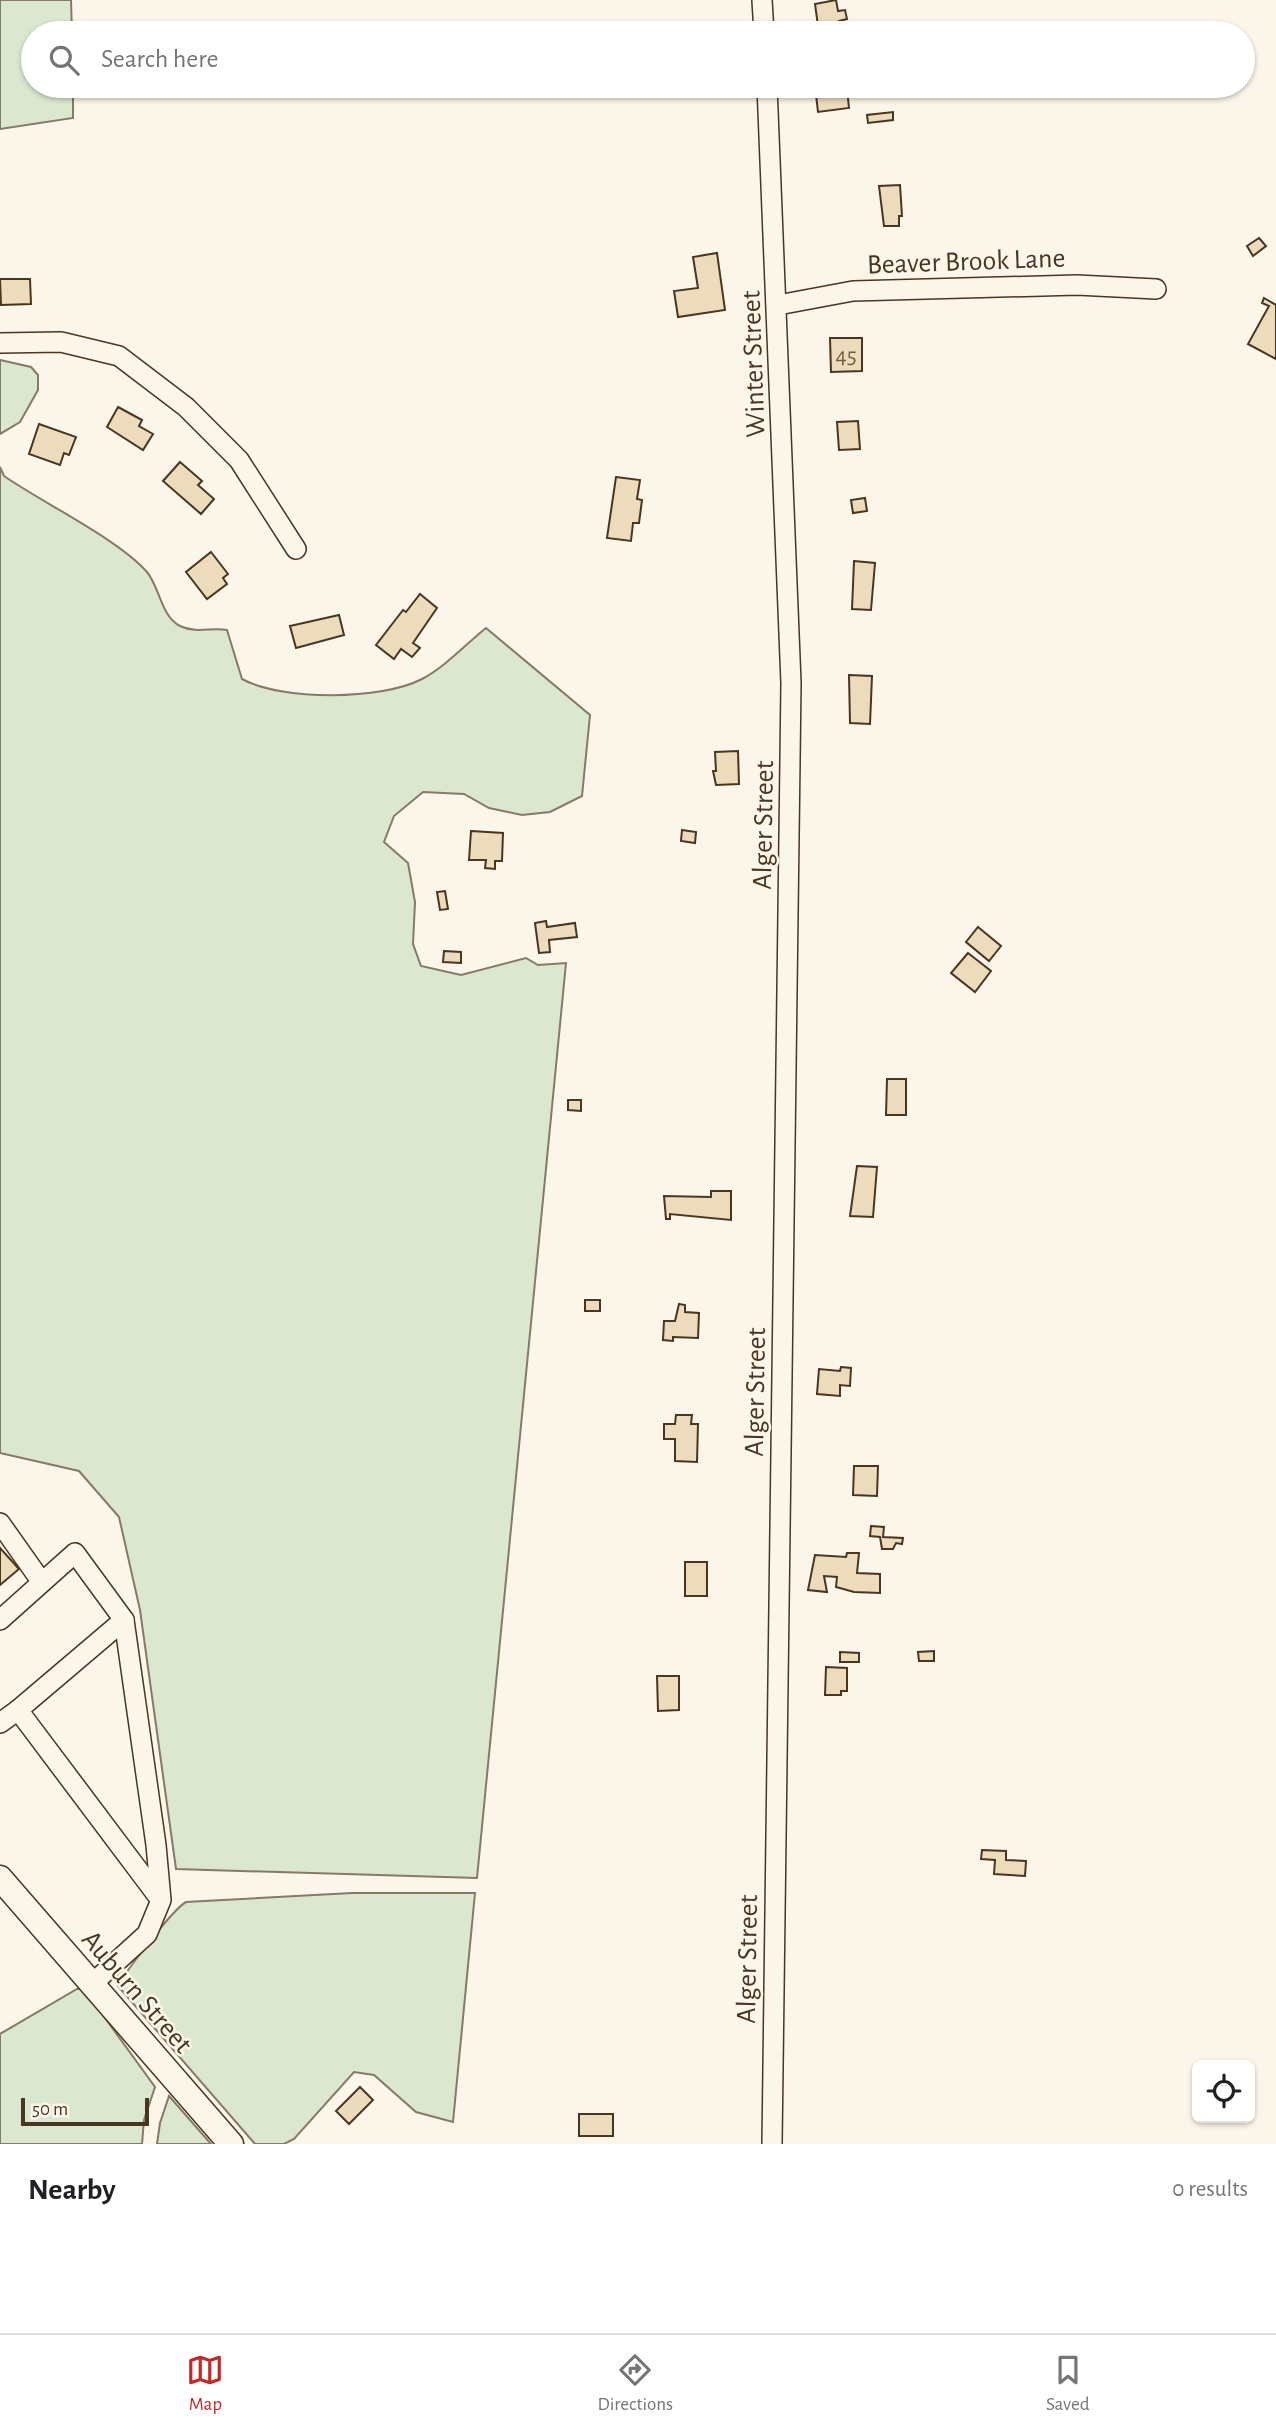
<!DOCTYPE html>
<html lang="en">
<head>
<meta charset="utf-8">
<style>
	body { margin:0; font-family:"Alegreya Sans",sans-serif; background:#f6f6f6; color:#202124 }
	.controls { position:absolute; right:21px; bottom:21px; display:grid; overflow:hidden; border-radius:10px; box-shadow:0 2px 5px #0004 }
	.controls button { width:63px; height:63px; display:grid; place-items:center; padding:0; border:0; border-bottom:2px solid #e0e0e0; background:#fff; color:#202124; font:35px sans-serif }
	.scale { position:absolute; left:21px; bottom:18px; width:128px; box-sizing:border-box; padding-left:7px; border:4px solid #4a3520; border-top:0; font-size:19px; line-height:24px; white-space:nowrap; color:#4a3520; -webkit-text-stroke:5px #fbf6e9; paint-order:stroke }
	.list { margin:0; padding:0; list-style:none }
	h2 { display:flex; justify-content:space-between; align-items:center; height:91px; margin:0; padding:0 28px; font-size:30px }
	h2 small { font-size:23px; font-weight:400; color:#757577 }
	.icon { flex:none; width:38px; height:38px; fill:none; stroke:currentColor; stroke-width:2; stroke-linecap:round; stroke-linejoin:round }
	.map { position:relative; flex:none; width:1276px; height:2144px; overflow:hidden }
	.search { position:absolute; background:#fff; box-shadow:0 2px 5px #0004; left:21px; right:21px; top:21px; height:77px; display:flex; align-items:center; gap:18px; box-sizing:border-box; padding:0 24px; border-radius:38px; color:#757577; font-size:26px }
	.sheet { height:189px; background:#fff }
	nav { display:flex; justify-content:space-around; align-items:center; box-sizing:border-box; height:98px; border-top:2px solid #e0e0e0; background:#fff; font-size:19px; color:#757577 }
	nav a { display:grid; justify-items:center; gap:4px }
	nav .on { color:#c62828 }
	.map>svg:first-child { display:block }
	.green { fill:#dce7d0; stroke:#887966; stroke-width:2 }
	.building { fill:#ecdcbc; stroke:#4a3520; stroke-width:2 }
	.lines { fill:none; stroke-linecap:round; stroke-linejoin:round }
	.minor-casing { stroke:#4a3520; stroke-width:22 }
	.major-casing { stroke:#4a3520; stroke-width:27 }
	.minor { stroke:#fbf6e9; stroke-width:19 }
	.major { stroke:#fbf6e9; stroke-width:24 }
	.labels { text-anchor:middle; stroke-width:5; stroke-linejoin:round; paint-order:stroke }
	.number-label { font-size:24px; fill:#725f47 }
	.street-label { font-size:28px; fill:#4a3520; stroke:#fbf6e9 }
</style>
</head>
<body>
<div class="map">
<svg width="1276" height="2144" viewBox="0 0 1276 2144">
	<rect width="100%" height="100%" fill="#fbf6e9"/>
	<!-- green -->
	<g class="green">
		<path d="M 0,0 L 71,0 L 72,33 L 33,33 L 33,86 L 73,86 L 73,118 L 0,129 Z"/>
		<path d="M 0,360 L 31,367 L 38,375 L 38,390 L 20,422 L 0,434 Z"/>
		<path d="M 0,467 L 4,476 C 43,503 118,539 147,572 C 160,588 161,616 180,626 C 197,634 211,627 227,630 L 242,679 C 282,701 382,700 422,679 C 445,667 466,644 486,628 L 590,715 L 582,796 L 550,812 L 522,815 L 489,808 L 464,794 L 423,792 L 394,816 L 384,842 L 408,863 L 415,902 L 413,944 L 421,966 L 461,975 L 526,958 L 538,965 L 566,963 L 477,1878 L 176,1869 L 140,1610 L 119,1517 L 79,1471 L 0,1453 Z"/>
		<path d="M 352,1893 L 475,1893 L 453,2122 L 416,2112 L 374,2075 L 354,2072 L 294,2139 L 284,2144 L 255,2144 L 118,1986 C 126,1971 173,1909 186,1902 Z"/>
		<path d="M 77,1989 L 84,1989 L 155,2087 L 144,2120 L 142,2144 L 0,2144 L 0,2034 Z"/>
		<path d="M 169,2096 L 211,2144 L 157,2144 L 160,2123 Z"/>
	</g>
	<!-- building -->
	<g class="building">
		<path d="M 836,0 L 838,11 L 845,10 L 847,19 L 839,21 L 841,32 L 819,33 L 815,4 Z"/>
		<path d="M 815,86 L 847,89 L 849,108 L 818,112 Z"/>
		<path d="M 893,112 L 893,120 L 868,123 L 867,115 Z"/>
		<path d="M 900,185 L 902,216 L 899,216 L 899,226 L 884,226 L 879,186 Z"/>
		<path d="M 1259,238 L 1266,246 L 1253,256 L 1247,246 Z"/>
		<path d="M 717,253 L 725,310 L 678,317 L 674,291 L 698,288 L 693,257 Z"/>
		<path d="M 0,279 L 30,279 L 31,304 L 1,305 Z"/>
		<path d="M 1264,298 L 1276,305 L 1276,359 L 1248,344 L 1269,306 L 1262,303 Z"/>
		<path d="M 830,338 L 862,338 L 862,371 L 831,372 Z"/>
		<path d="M 118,407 L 142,420 L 139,426 L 153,434 L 143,450 L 107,427 Z"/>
		<path d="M 858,421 L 860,449 L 839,450 L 837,422 Z"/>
		<path d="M 39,424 L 76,437 L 69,455 L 64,453 L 60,465 L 29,454 Z"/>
		<path d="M 180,462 L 202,481 L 198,485 L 214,499 L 201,514 L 163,481 Z"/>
		<path d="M 616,477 L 640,480 L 637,499 L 642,500 L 639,523 L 633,523 L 631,541 L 607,538 Z"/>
		<path d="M 865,498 L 867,511 L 853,513 L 851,500 Z"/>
		<path d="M 211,552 L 228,574 L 223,578 L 227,584 L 207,599 L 186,572 Z"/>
		<path d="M 854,561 L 875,563 L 871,610 L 852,609 Z"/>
		<path d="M 420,594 L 437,608 L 413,643 L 420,648 L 412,657 L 401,649 L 394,659 L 376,645 L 403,610 L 406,612 Z"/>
		<path d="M 339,615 L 344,635 L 296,648 L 290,626 Z"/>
		<path d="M 849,675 L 872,676 L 870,724 L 850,723 Z"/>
		<path d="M 738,751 L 739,784 L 716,785 L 713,771 L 716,771 L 715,752 Z"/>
		<path d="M 682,830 L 696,832 L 695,843 L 681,841 Z"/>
		<path d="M 471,831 L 503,833 L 502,861 L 495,861 L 495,869 L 485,868 L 486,860 L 469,860 Z"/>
		<path d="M 445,891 L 448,909 L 440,910 L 437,892 Z"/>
		<path d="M 546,921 L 547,927 L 575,923 L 577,937 L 549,940 L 550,952 L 539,953 L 535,923 Z"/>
		<path d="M 978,927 L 1001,946 L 989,961 L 966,942 Z"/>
		<path d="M 444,951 L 461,952 L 461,963 L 443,962 Z"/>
		<path d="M 968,953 L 991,971 L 975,992 L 951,973 Z"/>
		<path d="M 887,1079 L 906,1079 L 906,1115 L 886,1115 Z"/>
		<path d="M 568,1100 L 581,1100 L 581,1111 L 568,1110 Z"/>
		<path d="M 857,1166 L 877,1167 L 873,1217 L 850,1216 Z"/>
		<path d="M 711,1191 L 731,1191 L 731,1220 L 670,1214 L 670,1219 L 666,1219 L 664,1196 L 711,1197 Z"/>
		<rect x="585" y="1300" width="15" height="11"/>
		<path d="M 679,1304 L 685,1305 L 685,1312 L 699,1313 L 698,1338 L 673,1337 L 673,1341 L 663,1340 L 664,1321 L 675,1321 Z"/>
		<path d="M 841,1367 L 851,1368 L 850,1386 L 840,1385 L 840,1396 L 817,1394 L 819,1369 L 840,1371 Z"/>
		<path d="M 676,1415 L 692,1415 L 691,1424 L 698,1424 L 697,1462 L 675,1461 L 675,1439 L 664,1439 L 664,1424 L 675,1424 Z"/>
		<path d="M 854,1466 L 878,1466 L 877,1496 L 853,1495 Z"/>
		<path d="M 871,1526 L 884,1527 L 883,1537 L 903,1538 L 902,1544 L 896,1543 L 893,1549 L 882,1549 L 880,1537 L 870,1536 Z"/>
		<path d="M 0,1548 L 19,1569 L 0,1585 Z"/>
		<path d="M 847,1553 L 859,1553 L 857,1573 L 880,1574 L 880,1593 L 854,1592 L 836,1587 L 837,1577 L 824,1576 L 827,1592 L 808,1590 L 815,1555 L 846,1557 Z"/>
		<rect x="685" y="1562" width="22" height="34"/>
		<path d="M 934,1651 L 934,1661 L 919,1661 L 918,1652 Z"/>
		<path d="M 840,1652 L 859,1653 L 859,1662 L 840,1662 Z"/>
		<path d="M 826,1667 L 847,1668 L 847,1691 L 841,1691 L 841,1695 L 825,1695 Z"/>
		<path d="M 657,1676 L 679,1676 L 679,1710 L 658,1711 Z"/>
		<path d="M 982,1850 L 1006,1851 L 1006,1860 L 1026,1861 L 1025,1876 L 994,1874 L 995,1860 L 981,1859 Z"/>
		<path d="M 360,2087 L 373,2100 L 349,2124 L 336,2111 Z"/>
		<rect x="579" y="2114" width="34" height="22"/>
	</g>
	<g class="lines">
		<defs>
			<g id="minor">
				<path d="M 762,0 L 764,33"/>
				<path d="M 767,86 L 791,683 L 772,2144"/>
				<path d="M 778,305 L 853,291 L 1077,285 L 1156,289"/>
				<path d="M 0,343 L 61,342 L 119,356 L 186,407 L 239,460 L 296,549"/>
				<path d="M 0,1523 L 41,1581"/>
				<path d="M 0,1620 L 75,1553 L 124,1620 L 156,1845 L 161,1900 L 147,1934 L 93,1983"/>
				<path d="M 124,1620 L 18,1710 L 160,1899"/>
				<path d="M 0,1723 L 18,1710"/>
			</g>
			<path id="major" d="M 0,1878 L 231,2144"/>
		</defs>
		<!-- minor casing -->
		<use href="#minor" class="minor-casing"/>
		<!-- major casing -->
		<use href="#major" class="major-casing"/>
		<!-- minor -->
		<use href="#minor" class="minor"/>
		<!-- major -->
		<use href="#major" class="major"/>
	</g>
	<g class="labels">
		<!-- number labels -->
		<g class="number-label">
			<text x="846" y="363">45</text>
		</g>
		<!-- street labels -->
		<g class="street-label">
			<text transform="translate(966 260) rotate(-2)" y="10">Beaver Brook Lane</text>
			<text transform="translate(752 364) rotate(-92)" y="10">Winter Street</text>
			<text transform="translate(762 825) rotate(-89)" y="10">Alger Street</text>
			<text transform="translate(754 1392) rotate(-89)" y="10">Alger Street</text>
			<text transform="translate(746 1959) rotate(-89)" y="10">Alger Street</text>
			<text transform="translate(138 1991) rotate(49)" y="10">Auburn Street</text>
		</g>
	</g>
</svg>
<div class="controls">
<button><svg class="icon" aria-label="locate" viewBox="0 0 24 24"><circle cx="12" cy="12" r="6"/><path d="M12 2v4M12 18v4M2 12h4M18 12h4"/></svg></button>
</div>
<div class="scale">50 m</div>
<div class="search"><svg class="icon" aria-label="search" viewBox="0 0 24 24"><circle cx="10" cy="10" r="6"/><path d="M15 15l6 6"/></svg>Search here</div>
</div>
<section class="sheet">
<h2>Nearby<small>0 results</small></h2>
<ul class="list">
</ul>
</section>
<nav>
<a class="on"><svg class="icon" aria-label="map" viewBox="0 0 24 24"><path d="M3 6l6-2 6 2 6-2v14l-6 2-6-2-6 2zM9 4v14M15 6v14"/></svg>Map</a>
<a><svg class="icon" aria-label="directions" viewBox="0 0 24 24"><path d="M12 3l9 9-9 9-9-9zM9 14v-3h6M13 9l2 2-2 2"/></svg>Directions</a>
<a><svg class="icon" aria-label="saved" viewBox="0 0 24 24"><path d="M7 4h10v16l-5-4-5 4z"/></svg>Saved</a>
</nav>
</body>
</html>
